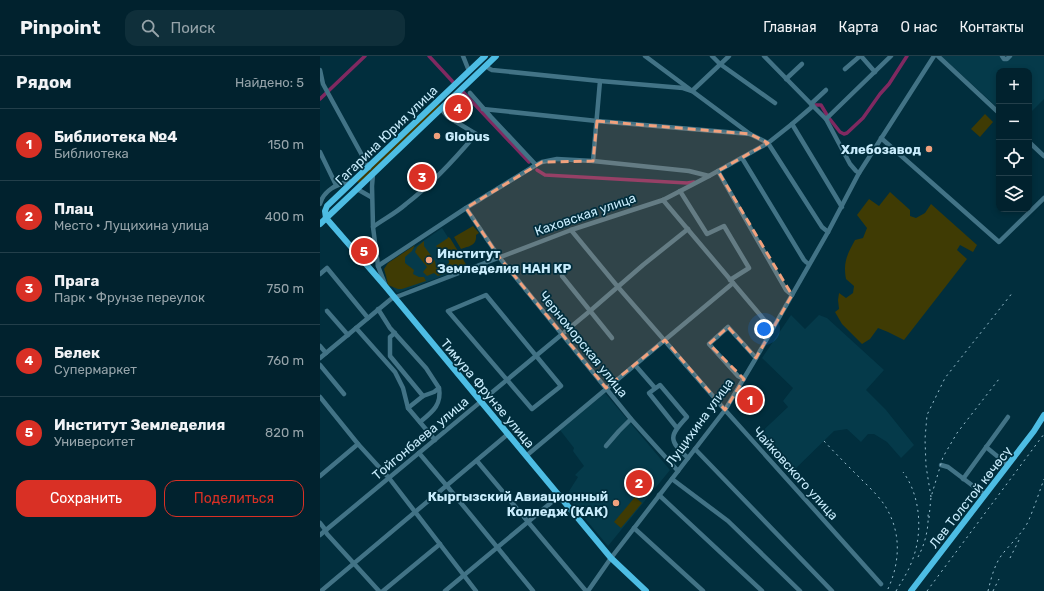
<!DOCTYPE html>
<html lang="ru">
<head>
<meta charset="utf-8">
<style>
	body { margin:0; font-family:Rubik,sans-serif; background:#0f2f3a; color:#f1f3f6 }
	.controls { position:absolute; right:12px; top:12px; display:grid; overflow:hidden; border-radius:8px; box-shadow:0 2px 6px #0003 }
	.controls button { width:36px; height:36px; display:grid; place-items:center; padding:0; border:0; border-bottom:1px solid #233f4a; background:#01222e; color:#f1f3f6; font:20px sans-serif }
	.you { position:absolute; left:444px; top:273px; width:14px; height:14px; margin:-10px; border:3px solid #fff; border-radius:50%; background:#1a73e8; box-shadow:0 0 0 6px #1a73e833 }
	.badge { display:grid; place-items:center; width:26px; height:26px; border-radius:50%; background:#d93025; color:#fff; font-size:13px; font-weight:700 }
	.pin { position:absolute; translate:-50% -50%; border:2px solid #fff; box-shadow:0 1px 4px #0006 }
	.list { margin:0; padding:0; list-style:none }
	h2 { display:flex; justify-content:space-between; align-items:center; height:52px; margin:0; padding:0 16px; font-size:17px }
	h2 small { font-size:13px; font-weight:400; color:#96a4aa }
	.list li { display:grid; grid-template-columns:26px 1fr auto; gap:12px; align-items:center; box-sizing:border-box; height:72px; padding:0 16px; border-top:1px solid #233f4a }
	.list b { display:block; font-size:15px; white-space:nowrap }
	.list p { margin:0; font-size:13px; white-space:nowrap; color:#96a4aa }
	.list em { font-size:13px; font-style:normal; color:#96a4aa }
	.actions { display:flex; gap:8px; padding:12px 16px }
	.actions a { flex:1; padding:9px 0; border:1px solid #d93025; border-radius:12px; text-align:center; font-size:14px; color:#d93025 }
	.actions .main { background:#d93025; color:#fff }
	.icon { flex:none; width:22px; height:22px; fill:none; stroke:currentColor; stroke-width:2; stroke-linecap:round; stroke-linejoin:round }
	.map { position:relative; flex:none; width:724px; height:535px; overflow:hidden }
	header { display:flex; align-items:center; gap:24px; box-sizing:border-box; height:56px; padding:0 20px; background:#01222e; border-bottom:1px solid #233f4a }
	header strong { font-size:19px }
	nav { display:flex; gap:22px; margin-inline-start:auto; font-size:14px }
	.search { width:280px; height:36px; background:#0f2f3a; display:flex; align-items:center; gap:10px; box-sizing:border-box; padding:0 14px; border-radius:12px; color:#96a4aa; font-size:15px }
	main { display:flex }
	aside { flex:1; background:#01222e }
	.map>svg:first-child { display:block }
	.built { fill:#053a4a }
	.green { fill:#3f3b04 }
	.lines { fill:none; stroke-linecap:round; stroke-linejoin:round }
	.canal { stroke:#802961; stroke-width:3.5 }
	.minor { stroke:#427386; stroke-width:4.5 }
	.major { stroke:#4dbde4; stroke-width:6 }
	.rail { stroke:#9ac0d0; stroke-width:1; stroke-dasharray:2 4; stroke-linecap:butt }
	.marked { fill:#f1a17d; fill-opacity:0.2; stroke:#f1a17d; stroke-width:3; stroke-dasharray:8 5; stroke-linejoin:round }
	.poi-dot { fill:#f1a17d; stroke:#012e3d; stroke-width:1.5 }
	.labels { text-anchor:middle; stroke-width:3.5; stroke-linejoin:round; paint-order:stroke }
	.street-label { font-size:13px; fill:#c8ecfc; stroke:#012e3d }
	.poi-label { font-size:13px; font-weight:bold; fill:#c8ecfc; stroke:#012e3d; text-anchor:start }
</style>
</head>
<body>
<header>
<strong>Pinpoint</strong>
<div class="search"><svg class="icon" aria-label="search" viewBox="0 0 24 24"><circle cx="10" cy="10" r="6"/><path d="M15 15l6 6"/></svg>Поиск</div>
<nav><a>Главная</a><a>Карта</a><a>О нас</a><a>Контакты</a></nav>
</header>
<main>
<aside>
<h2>Рядом<small>Найдено: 5</small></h2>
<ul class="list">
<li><span class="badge">1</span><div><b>Библиотека №4</b><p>Библиотека</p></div><em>150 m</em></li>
<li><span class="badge">2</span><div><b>Плац</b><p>Место · Лущихина улица</p></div><em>400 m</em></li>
<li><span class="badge">3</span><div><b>Прага</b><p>Парк · Фрунзе переулок</p></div><em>750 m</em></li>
<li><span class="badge">4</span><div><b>Белек</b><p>Супермаркет</p></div><em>760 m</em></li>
<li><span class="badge">5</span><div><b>Институт Земледелия</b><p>Университет</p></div><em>820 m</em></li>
</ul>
<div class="actions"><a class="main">Сохранить</a><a>Поделиться</a></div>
</aside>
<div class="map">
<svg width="724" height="535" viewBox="0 0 724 535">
	<rect width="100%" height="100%" fill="#012e3d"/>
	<!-- built -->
	<g class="built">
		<path d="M 621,0 L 724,0 L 724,43 L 709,58 L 709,15 L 679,15 L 679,53 Z"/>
		<path d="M 122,172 L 147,211 L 77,237 L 69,226 L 69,209 Z"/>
		<path d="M 471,259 L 485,273 L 499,259 L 507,262 L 564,314 L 546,334 L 566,354 L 594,389 L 581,402 L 567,386 L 554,378 L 548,378 L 541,386 L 527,373 L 514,375 L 470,418 L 435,382 L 468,351 L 463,345 L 473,332 L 442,302 Z"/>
		<path d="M 285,337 L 350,414 L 288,490 L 246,440 L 258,421 L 255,419 L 264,410 L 253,395 L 254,392 L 240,374 Z"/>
	</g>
	<!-- green -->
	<g class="green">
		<path d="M 119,48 L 120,49 L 119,51 L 42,126 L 39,127 L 37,126 L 38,124 L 113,52 Z"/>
		<path d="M 665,58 L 673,66 L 660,81 L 651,73 Z"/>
		<path d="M 570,136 L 590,154 L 590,160 L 596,162 L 605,157 L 611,148 L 657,189 L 653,196 L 640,189 L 637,194 L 647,203 L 584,284 L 568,276 L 558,272 L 550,283 L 542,288 L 522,268 L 515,256 L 519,253 L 518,244 L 519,237 L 526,242 L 533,237 L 534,230 L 526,223 C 523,206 527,199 535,184 L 543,182 L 547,172 L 537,159 L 549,143 L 559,150 Z"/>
		<path d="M 153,170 L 159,177 L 156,179 C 157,190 149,190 141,193 L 134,181 Z"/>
		<path d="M 128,181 L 130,182 L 147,210 L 118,220 L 114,217 L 107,220 L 103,216 L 107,211 L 95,196 L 97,191 L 104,185 L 104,190 L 115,205 L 116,211 L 122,213 L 129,207 L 129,205 L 116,190 L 128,182 Z"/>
		<path d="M 95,189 L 92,195 L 85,201 L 85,207 L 94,214 L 93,218 L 99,221 L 104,221 L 106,225 L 82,233 L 78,233 L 68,229 L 66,220 L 64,213 L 68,207 Z"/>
		<path d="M 315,441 L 322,447 L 301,472 L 294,466 Z"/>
	</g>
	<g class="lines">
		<!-- canal -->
		<g class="canal">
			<path d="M 109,0 L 133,26"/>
			<path d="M 143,36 L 209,106"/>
			<path d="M 0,43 L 45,0"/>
			<path d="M 493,49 L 501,49 L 507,59"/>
			<path d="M 509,62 L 520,76 L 524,78 L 527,77 L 543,62 L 560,38 L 569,28 L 587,0"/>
			<path d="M 217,114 L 225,119 L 349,126 L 367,127 L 374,126"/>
		</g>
		<!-- minor -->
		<g class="minor">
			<path d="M 143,0 L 149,15"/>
			<path d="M 325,0 L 430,78 L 448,87 L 502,171 L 508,176"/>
			<path d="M 392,0 L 400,8 L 455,47"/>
			<path d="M 444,0 L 493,50 L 506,63 L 530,108 L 536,115 L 539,117"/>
			<path d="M 541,0 L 555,16"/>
			<path d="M 618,0 L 679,57"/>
			<path d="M 682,0 L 684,3 L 687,3 L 690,0"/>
			<path d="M 166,10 L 170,13 L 172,14 L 280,25 L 363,32 L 372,35 L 409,0"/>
			<path d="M 525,13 L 540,0"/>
			<path d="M 0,14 L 3,28 L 49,112"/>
			<path d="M 466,23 L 482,8"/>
			<path d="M 491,48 L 506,34"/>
			<path d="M 163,53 L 277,65 L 430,78"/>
			<path d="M 506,63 L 571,0"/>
			<path d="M 472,68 L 522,151"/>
			<path d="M 561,82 L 679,186 L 724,142"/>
			<path d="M 709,86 L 724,100"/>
			<path d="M 0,96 L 16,129"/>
			<path d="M 422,102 L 484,204 L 486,206 L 489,208"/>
			<path d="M 273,105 L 280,25"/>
			<path d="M 216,109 L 222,106 L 237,103 L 273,105 L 369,115 L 389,120"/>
			<path d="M 398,115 L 466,234 L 472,239"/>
			<path d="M 53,118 L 52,130 L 53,171 L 58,210 L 65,228"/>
			<path d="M 37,133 L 51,141"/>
			<path d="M 360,135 L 387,178 L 404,170 L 429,212 L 410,224"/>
			<path d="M 343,144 L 452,273"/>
			<path d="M 0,148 C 4,134 16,129 29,125 L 31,128"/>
			<path d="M 146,152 L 179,201 L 311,363 L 358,415"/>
			<path d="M 53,171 C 64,163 76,157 86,148 C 112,128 135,103 156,78 L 128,61 L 121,53"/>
			<path d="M 251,174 L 298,231 L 405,354 L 561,528"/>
			<path d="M 58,210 L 146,152 L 216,109 L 171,61 L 150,37"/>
			<path d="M 0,218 L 7,212 L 48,262"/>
			<path d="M 242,220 L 292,282"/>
			<path d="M 166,239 L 241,330 L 212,353 L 128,255 Z"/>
			<path d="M 58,253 L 70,272 L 106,312 L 119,332 L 114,336 L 103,340 L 88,352"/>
			<path d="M 7,255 L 28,279"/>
			<path d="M 36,272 L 75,316 L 83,332 L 88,352 L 115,384"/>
			<path d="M 75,277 L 70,281 L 70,300 L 103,340"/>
			<path d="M 0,290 L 6,297"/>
			<path d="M 0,302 L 71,243 L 251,174 L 343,144 L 389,120 L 448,87 L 472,68 L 493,50"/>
			<path d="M 0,309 L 24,338"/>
			<path d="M 315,309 L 335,332"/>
			<path d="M 424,323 L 418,320 L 389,288 L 408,271 L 436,302"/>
			<path d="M 0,341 L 38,388 L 69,422 L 156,535"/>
			<path d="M 100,366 C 112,356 122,349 119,332"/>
			<path d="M 357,372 L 329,337 L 340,329 L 367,361 C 349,380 348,384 368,402"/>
			<path d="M 286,390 L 299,375 L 311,363"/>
			<path d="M 666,391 L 688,409"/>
			<path d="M 375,393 L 512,535"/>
			<path d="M 99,397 L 127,430 L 213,535"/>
			<path d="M 206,400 L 413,227"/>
			<path d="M 157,405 L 266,535"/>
			<path d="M 621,409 L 628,411 L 665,439"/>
			<path d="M 0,420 L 38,388"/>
			<path d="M 352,423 L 408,465 L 480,535"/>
			<path d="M 643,423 L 688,361"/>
			<path d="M 339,439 L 442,535"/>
			<path d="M 0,467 L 4,472 L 7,478 L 59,535"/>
			<path d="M 314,472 L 383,535"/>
			<path d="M 0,479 L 270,255 L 323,209 L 368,173"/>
			<path d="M 1,535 L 188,378"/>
			<path d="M 63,535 L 120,488"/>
			<path d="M 125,535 L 239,440"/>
			<path d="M 268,535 L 291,502 L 405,354 L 436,302 L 508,176 L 539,117 L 614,0"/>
		</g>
		<!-- major -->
		<g class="major">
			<path d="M 6,162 L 65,230 L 291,502 L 326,535"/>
			<path d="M 6,162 L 5,155 L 7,150 L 165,0"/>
			<path d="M 0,168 L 37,133 L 176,0"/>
			<path d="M 591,535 L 714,375 L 724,359"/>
		</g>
		<!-- rail -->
		<g class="rail">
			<path d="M 504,385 C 516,398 528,410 540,422 C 550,432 562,443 568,455 C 582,481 579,510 567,535"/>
			<path d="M 611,441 L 606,410 L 605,383 L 607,359 L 625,322 L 693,236"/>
			<path d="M 609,462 L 611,441 L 623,401 L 637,377 L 679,323"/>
			<path d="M 598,501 C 605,488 609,472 608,457"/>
			<path d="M 690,502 L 699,484"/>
			<path d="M 576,535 C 582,525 588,516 592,505 C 603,478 601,440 583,416"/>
			<path d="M 607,535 L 724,378"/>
			<path d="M 668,535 C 671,523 674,510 681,500 C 689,489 701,479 708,466 C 714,452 719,437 724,423"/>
			<path d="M 673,535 L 679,523"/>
		</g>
	</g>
	<!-- marked area -->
	<path class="marked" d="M 277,65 L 430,78 L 448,87 L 398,115 L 472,239 L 436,302 L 408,271 L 389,288 L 424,323 L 405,354 L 345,284 L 286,332 L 179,201 L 146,152 L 222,106 L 273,105 Z"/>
	<!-- markers -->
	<g class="poi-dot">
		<circle cx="117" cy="80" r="4"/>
		<circle cx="609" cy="93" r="4"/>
		<circle cx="109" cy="204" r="4"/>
		<circle cx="296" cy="447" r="4"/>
	</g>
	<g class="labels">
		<!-- street labels -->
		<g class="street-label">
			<text transform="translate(66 79) rotate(-44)" y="5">Гагарина Юрия улица</text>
			<text transform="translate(265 158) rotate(-19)" y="5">Каховская улица</text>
			<text transform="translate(264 288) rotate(51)" y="5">Черноморская улица</text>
			<text transform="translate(168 337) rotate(50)" y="5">Тимура Фрунзе улица</text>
			<text transform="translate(379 366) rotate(-54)" y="5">Лущихина улица</text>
			<text transform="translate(100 382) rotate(-40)" y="5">Тойгонбаева улица</text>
			<text transform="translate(476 417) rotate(48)" y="5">Чайковского улица</text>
			<text transform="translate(650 441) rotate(-52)" y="5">Лев Толстой көчөсү</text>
		</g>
		<!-- poi labels -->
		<g class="poi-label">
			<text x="125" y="85">Globus</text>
			<text x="601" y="98" text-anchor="end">Хлебозавод</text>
			<text x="117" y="202">Институт<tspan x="117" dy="15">Земледелия НАН КР</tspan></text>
			<text x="288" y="445" text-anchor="end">Кыргызский Авиационный<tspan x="288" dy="15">Колледж (КАК)</tspan></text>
		</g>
	</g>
</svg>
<div class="controls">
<button>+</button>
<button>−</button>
<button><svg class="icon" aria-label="locate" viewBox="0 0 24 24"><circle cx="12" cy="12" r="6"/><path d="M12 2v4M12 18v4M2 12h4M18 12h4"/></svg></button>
<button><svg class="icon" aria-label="layers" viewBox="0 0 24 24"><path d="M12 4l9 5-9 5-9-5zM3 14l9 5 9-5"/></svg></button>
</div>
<div class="you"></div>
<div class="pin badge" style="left:430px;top:344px">1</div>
<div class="pin badge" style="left:319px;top:427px">2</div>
<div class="pin badge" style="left:102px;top:121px">3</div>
<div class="pin badge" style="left:138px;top:52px">4</div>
<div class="pin badge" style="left:44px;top:195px">5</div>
</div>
</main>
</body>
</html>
